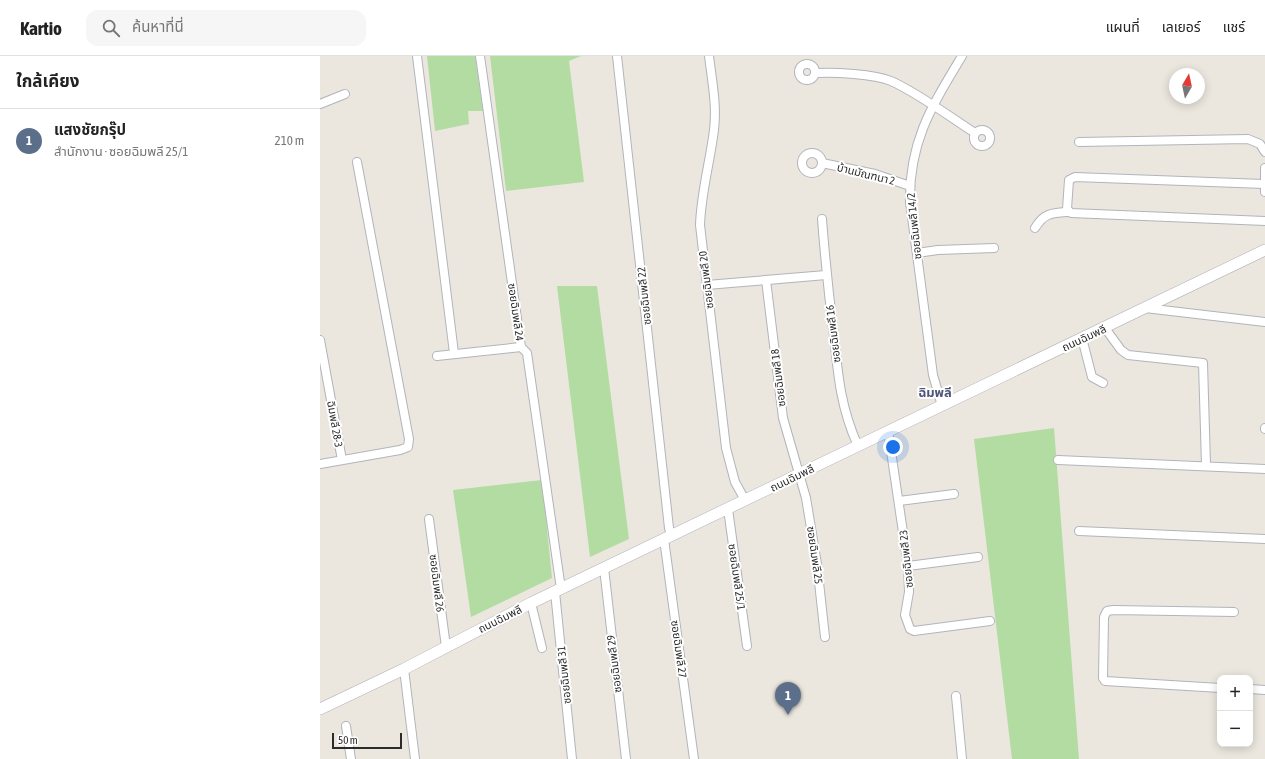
<!DOCTYPE html>
<html lang="th">
<head>
<meta charset="utf-8">
<style>
	body { margin:0; font-family:"Asap Condensed","Noto Sans Thai",sans-serif; background:#f6f6f6; color:#222 }
	.controls { position:absolute; right:12px; bottom:12px; display:grid; overflow:hidden; border-radius:8px; box-shadow:0 2px 10px #0003 }
	.controls button { width:36px; height:36px; display:grid; place-items:center; padding:0; border:0; border-bottom:1px solid #e0e0e0; background:#fff; color:#222; font:20px sans-serif }
	.compass { position:absolute; left:849px; top:12px; width:36px; height:36px; border-radius:50%; background:#fff; box-shadow:0 2px 10px #0003; rotate:9deg }
	.scale { position:absolute; left:12px; bottom:10px; width:70px; box-sizing:border-box; padding-left:4px; border:2px solid #2b2b2b; border-top:0; font-size:11px; line-height:14px; white-space:nowrap; color:#2b2b2b; -webkit-text-stroke:3px #fff; paint-order:stroke }
	.you { position:absolute; left:573px; top:391px; width:14px; height:14px; margin:-10px; border:3px solid #fff; border-radius:50%; background:#1a73e8; box-shadow:0 0 0 6px #1a73e833 }
	.badge { display:grid; place-items:center; width:26px; height:26px; border-radius:50%; background:#111827; color:#fff; font-size:13px; font-weight:700 }
	.pin { position:absolute; translate:-50% -33px; filter:drop-shadow(0 1px 2px #0008) }
	.pin::after { content:''; position:absolute; top:21px; width:14px; height:12px; background:inherit; clip-path:polygon(0 0,100% 0,50% 100%) }
	.list { margin:0; padding:0; list-style:none }
	h2 { display:flex; justify-content:space-between; align-items:center; height:52px; margin:0; padding:0 16px; font-size:17px }
	h2 small { font-size:13px; font-weight:400; color:#767676 }
	.list li { display:grid; grid-template-columns:26px 1fr auto; gap:12px; align-items:center; box-sizing:border-box; height:64px; padding:0 16px; border-top:1px solid #e0e0e0 }
	.list b { display:block; font-size:15px; white-space:nowrap }
	.list p { margin:0; font-size:13px; white-space:nowrap; color:#767676 }
	.list em { font-size:13px; font-style:normal; color:#767676 }
	.icon { flex:none; width:22px; height:22px; fill:none; stroke:currentColor; stroke-width:2; stroke-linecap:round; stroke-linejoin:round }
	.map { position:relative; flex:none; width:945px; height:703px; overflow:hidden }
	header { display:flex; align-items:center; gap:24px; box-sizing:border-box; height:56px; padding:0 20px; background:#fff; border-bottom:1px solid #e0e0e0 }
	header strong { font-size:19px }
	nav { display:flex; gap:22px; margin-inline-start:auto; font-size:14px }
	.search { width:280px; height:36px; background:#f6f6f6; display:flex; align-items:center; gap:10px; box-sizing:border-box; padding:0 14px; border-radius:12px; color:#767676; font-size:15px }
	main { display:flex }
	aside { flex:1; background:#fff }
	.map>svg:first-child { display:block }
	.green { fill:#b3dca2 }
	.lines { fill:none; stroke-linecap:round; stroke-linejoin:round }
	.street-casing { stroke:#b2b4bd; stroke-width:10 }
	.secondary-casing { stroke:#b2b4bd; stroke-width:12 }
	.street { stroke:#fff; stroke-width:8 }
	.secondary { stroke:#fff; stroke-width:11 }
	.labels { text-anchor:middle; stroke-width:4; stroke-linejoin:round; paint-order:stroke }
	.street-label { font-size:11px; fill:#2b2b2b; stroke:#fff }
	.quarter-label { font-size:13px; font-weight:bold; fill:#505677; stroke:#fff }
</style>
</head>
<body>
<header>
<strong>Kartio</strong>
<div class="search"><svg class="icon" aria-label="search" viewBox="0 0 24 24"><circle cx="10" cy="10" r="6"/><path d="M15 15l6 6"/></svg>ค้นหาที่นี่</div>
<nav><a>แผนที่</a><a>เลเยอร์</a><a>แชร์</a></nav>
</header>
<main>
<aside>
<h2>ใกล้เคียง<small></small></h2>
<ul class="list">
<li><span class="badge" style="background:#5c6f8a">1</span><div><b>แสงชัยกรุ๊ป</b><p>สำนักงาน · ซอยฉิมพลี 25/1</p></div><em>210 m</em></li>
</ul>
</aside>
<div class="map">
<svg width="945" height="703" viewBox="0 0 945 703">
	<rect width="100%" height="100%" fill="#ebe7df"/>
	<!-- green -->
	<g class="green">
		<path d="M 107,0 L 155,0 L 163,55 L 148,55 L 149,68 L 115,75 Z"/>
		<path d="M 170,0 L 261,0 L 249,5 L 264,126 L 186,135 Z"/>
		<path d="M 237,230 L 277,230 L 309,483 L 270,501 Z"/>
		<path d="M 734,372 L 759,703 L 692,703 L 654,383 Z"/>
		<path d="M 222,424 L 232,522 L 151,561 L 133,434 Z"/>
	</g>
	<g class="lines">
		<defs>
			<g id="street">
				<path d="M 97,0 L 134,297"/>
				<path d="M 160,0 L 201,291 L 207,297 L 241,533"/>
				<path d="M 297,0 L 349,472 L 351,480"/>
				<path d="M 389,0 C 392,25 397,49 394,74 C 390,106 381,137 380,169 L 406,392 L 415,426 L 425,444"/>
				<circle cx="487" cy="16" r="8"/>
				<path d="M 496,17 C 514,16 554,18 571,25 C 598,37 630,61 655,77"/>
				<path d="M 0,48 L 25,38"/>
				<circle cx="662" cy="82" r="8"/>
				<path d="M 759,86 L 928,83 L 940,88 L 945,96"/>
				<circle cx="492" cy="107" r="10"/>
				<path d="M 502,107 L 555,118 L 590,130"/>
				<path d="M 945,112 L 945,136"/>
				<path d="M 944,128 L 755,121 L 749,124 L 747,153 L 751,157 L 945,165"/>
				<path d="M 502,163 C 505,202 509,241 514,280 C 518,320 521,353 538,390"/>
				<path d="M 715,172 C 724,157 732,157 748,156"/>
				<path d="M 597,197 L 618,194 L 674,192"/>
				<path d="M 446,224 L 463,362 L 486,442 L 497,508 L 505,581"/>
				<path d="M 387,229 L 506,219"/>
				<path d="M 825,252 L 945,266"/>
				<path d="M 785,272 L 801,294 L 808,299 L 883,307 L 886,409"/>
				<path d="M 762,282 L 772,321 L 783,327"/>
				<path d="M 0,284 L 22,404"/>
				<path d="M 117,300 L 201,291"/>
				<path d="M 622,350 L 613,319 L 590,146 C 589,85 612,50 642,0"/>
				<path d="M 945,373 L 945,372"/>
				<path d="M 568,375 L 588,510 L 589,536 L 585,559 L 590,573 L 594,575 L 670,565"/>
				<path d="M 738,404 L 945,413"/>
				<path d="M 0,408 L 80,394 L 88,391 L 89,383 L 37,106"/>
				<path d="M 579,445 L 634,438"/>
				<path d="M 408,453 L 427,590"/>
				<path d="M 109,463 L 126,591"/>
				<path d="M 759,475 L 945,483"/>
				<path d="M 344,483 L 374,703"/>
				<path d="M 588,510 L 658,501"/>
				<path d="M 284,512 L 306,703"/>
				<path d="M 235,536 L 252,703"/>
				<path d="M 211,547 L 222,592"/>
				<path d="M 84,613 L 95,703"/>
				<path d="M 900,632 L 785,625 L 783,622 L 784,561 L 787,555 L 793,554 L 914,556"/>
				<path d="M 930,633 L 945,634"/>
				<path d="M 636,640 L 642,703"/>
				<path d="M 26,670 L 31,703"/>
			</g>
			<path id="secondary" d="M 0,653 L 84,613 L 211,547 L 945,194"/>
		</defs>
		<!-- street casing -->
		<use href="#street" class="street-casing"/>
		<!-- secondary casing -->
		<use href="#secondary" class="secondary-casing"/>
		<!-- street -->
		<use href="#street" class="street"/>
		<!-- secondary -->
		<use href="#secondary" class="secondary"/>
	</g>
	<g class="labels">
		<!-- street labels -->
		<g class="street-label">
			<text transform="translate(546 118) rotate(14)" y="4">บ้านมัณฑนา 2</text>
			<text transform="translate(594 170) rotate(-96)" y="4">ซอยฉิมพลี 14/2</text>
			<text transform="translate(386 224) rotate(-97)" y="4">ซอยฉิมพลี 20</text>
			<text transform="translate(324 240) rotate(-96)" y="4">ซอยฉิมพลี 22</text>
			<text transform="translate(196 256) rotate(82)" y="4">ซอยฉิมพลี 24</text>
			<text transform="translate(513 278) rotate(-97)" y="4">ซอยฉิมพลี 16</text>
			<text transform="translate(764 282) rotate(-25)" y="4">ถนนฉิมพลี</text>
			<text transform="translate(458 322) rotate(-97)" y="4">ซอยฉิมพลี 18</text>
			<text transform="translate(15 368) rotate(80)" y="4">ฉิมพลี 28-3</text>
			<text transform="translate(472 422) rotate(-26)" y="4">ถนนฉิมพลี</text>
			<text transform="translate(495 499) rotate(82)" y="4">ซอยฉิมพลี 25</text>
			<text transform="translate(586 503) rotate(-96)" y="4">ซอยฉิมพลี 23</text>
			<text transform="translate(417 521) rotate(82)" y="4">ซอยฉิมพลี 25/1</text>
			<text transform="translate(117 527) rotate(83)" y="4">ซอยฉิมพลี 26</text>
			<text transform="translate(180 563) rotate(-27)" y="4">ถนนฉิมพลี</text>
			<text transform="translate(359 593) rotate(82)" y="4">ซอยฉิมพลี 27</text>
			<text transform="translate(294 608) rotate(-97)" y="4">ซอยฉิมพลี 29</text>
			<text transform="translate(244 619) rotate(-96)" y="4">ซอยฉิมพลี 31</text>
		</g>
		<!-- quarter labels -->
		<g class="quarter-label">
			<text x="615" y="341">ฉิมพลี</text>
		</g>
	</g>
</svg>
<div class="controls">
<button>+</button>
<button>−</button>
</div>
<svg class="compass" viewBox="-18 -18 36 36"><path d="M0-13l5 13h-10z" fill="#e53935"/><path d="M0 13l5-13h-10z" fill="#767676"/></svg>
<div class="scale">50 m</div>
<div class="you"></div>
<div class="pin badge" style="left:468px;top:659px;background:#5c6f8a">1</div>
</div>
</main>
</body>
</html>
